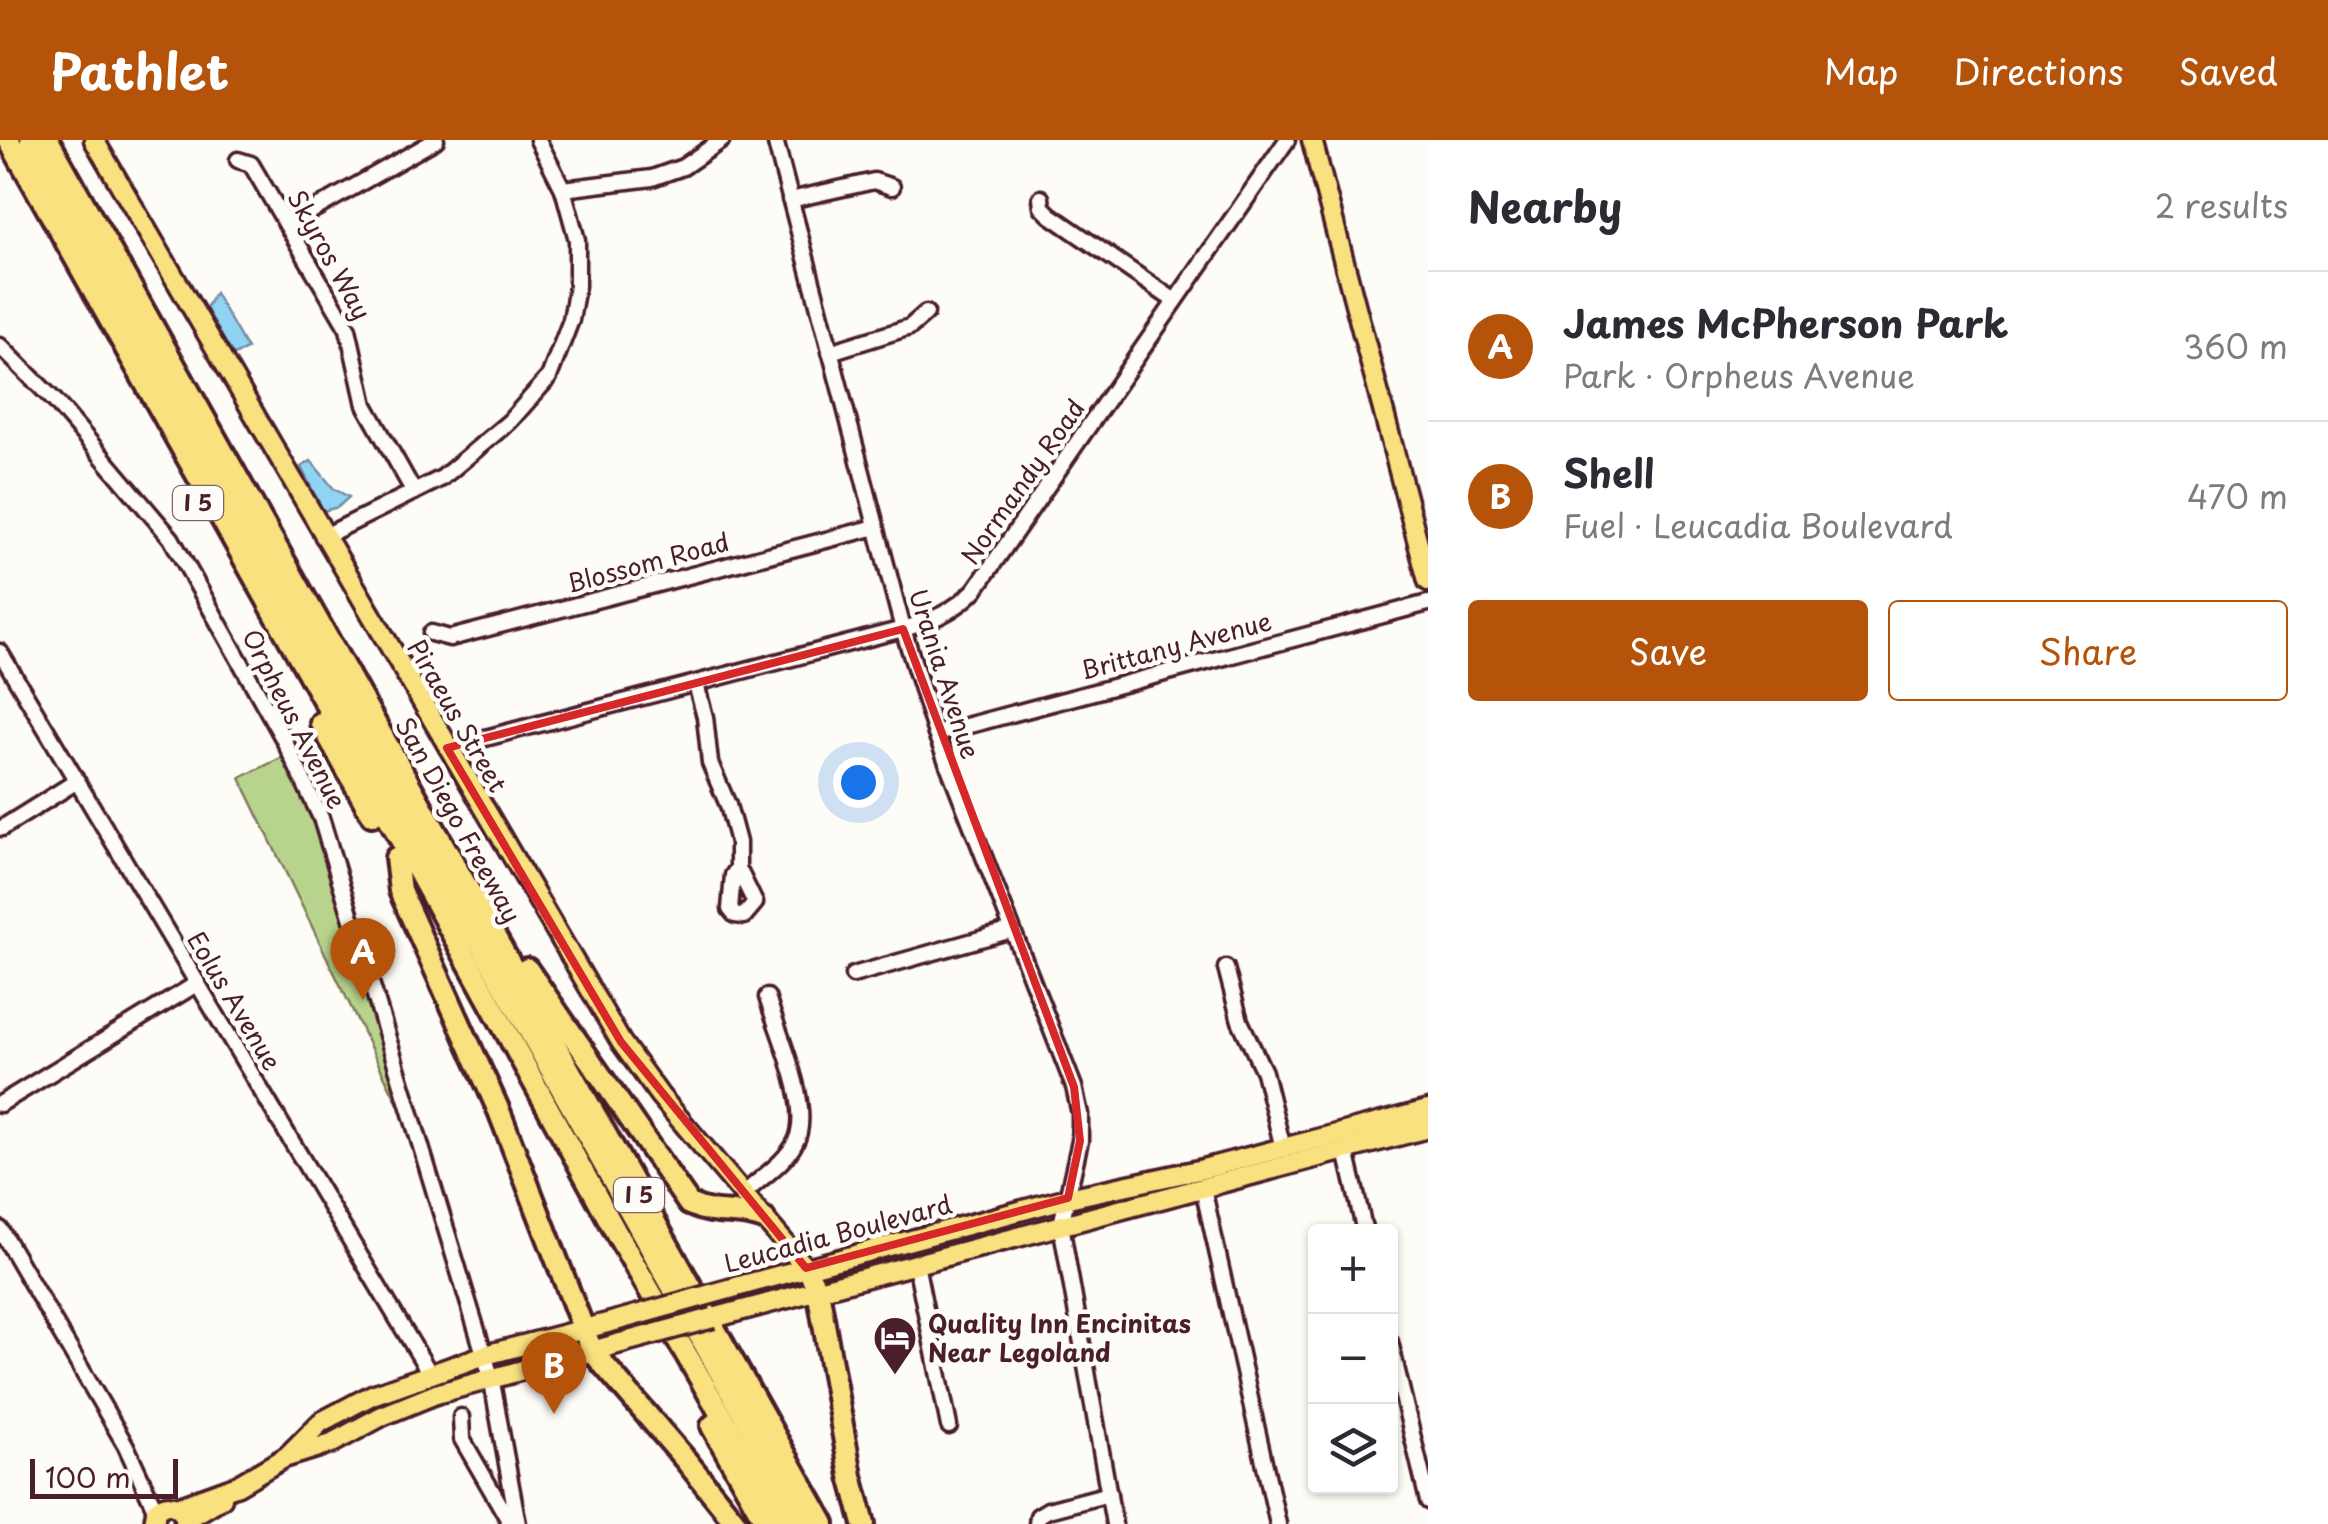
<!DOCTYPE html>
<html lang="en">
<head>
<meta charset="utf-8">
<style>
	body { margin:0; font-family:"Playpen Sans",sans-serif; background:#f2f2f3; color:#2b2b33 }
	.controls { position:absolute; right:30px; bottom:30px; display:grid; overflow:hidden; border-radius:10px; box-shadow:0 2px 8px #0004 }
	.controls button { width:90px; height:90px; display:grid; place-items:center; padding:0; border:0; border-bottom:2px solid #e1e1e2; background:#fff; color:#2b2b33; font:50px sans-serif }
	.scale { position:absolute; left:30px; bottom:25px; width:148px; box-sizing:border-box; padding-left:10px; border:5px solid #4a1f2b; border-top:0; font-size:28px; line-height:35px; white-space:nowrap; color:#4a1f2b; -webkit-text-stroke:8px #fdfcf7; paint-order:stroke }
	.you { position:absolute; left:858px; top:642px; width:35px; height:35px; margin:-25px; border:8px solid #fff; border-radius:50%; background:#1a73e8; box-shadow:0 0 0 15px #1a73e833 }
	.badge { display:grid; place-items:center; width:65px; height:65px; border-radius:50%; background:#b45309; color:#fff; font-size:32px; font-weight:700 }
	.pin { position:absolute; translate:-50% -82px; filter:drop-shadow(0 2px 5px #0008) }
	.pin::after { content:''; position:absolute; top:52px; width:35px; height:30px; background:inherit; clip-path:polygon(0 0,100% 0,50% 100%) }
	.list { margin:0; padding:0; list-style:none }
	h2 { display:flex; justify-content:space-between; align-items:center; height:130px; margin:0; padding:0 40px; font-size:42px }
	h2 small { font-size:32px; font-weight:400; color:#7c7c81 }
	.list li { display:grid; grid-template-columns:65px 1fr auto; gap:30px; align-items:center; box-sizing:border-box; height:150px; padding:0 40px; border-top:2px solid #e1e1e2 }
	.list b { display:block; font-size:38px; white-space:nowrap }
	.list p { margin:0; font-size:32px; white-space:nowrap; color:#7c7c81 }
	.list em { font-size:32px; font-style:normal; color:#7c7c81 }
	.actions { display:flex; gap:20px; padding:30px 40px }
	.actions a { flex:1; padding:22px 0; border:2px solid #b45309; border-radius:10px; text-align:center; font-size:35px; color:#b45309 }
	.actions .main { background:#b45309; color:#fff }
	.icon { flex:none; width:55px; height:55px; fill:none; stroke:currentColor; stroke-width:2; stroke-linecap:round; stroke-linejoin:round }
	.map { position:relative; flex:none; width:1428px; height:1384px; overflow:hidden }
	header { display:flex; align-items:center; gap:60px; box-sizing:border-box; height:140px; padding:0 50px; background:#b45309; color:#fff }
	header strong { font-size:48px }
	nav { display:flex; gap:55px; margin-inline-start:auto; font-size:35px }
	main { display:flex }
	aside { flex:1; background:#fff }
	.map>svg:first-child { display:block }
	.green { fill:#b8d48c; stroke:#817a5c; stroke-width:2.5 }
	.water { fill:#91d3f3; stroke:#758ba3; stroke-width:2.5 }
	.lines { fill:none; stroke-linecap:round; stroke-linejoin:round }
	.minor-casing { stroke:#4a1f2b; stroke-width:21 }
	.major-casing { stroke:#4a1f2b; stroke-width:25 }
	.highway-casing { stroke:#4a1f2b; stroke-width:28 }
	.minor { stroke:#fdfcf7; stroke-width:14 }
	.major { stroke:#fae180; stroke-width:18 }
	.highway { stroke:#fae180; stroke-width:20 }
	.major-bridge-casing { stroke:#4a1f2b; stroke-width:25; stroke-linecap:butt }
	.major-bridge { stroke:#fae180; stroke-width:18 }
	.marked { fill:none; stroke:#d62828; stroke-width:8; stroke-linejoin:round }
	.labels { text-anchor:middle; stroke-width:9; stroke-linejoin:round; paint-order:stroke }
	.shield { fill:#fdfcf7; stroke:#806168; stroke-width:2.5 }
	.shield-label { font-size:22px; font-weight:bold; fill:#4a1f2b }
	.street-label { font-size:25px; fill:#4a1f2b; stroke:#fdfcf7 }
	.poi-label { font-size:25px; font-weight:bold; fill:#4a1f2b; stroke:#fdfcf7; text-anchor:start }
</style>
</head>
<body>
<header>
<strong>Pathlet</strong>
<nav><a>Map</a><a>Directions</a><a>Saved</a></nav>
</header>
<main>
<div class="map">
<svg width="1428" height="1384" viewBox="0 0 1428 1384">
	<rect width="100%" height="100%" fill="#fdfcf7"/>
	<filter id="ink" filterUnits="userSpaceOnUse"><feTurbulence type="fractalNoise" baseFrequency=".01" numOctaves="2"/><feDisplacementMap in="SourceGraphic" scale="20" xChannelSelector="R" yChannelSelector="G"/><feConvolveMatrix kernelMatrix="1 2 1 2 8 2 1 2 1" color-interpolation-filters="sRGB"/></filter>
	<g filter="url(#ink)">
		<!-- green -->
		<path class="green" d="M 293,612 L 429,1028 L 240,638 Z"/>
		<!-- water -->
		<g class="water">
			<path d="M 215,153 L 247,209 L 232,216 L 206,168 Z"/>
			<path d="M 311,321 L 334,349 L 349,357 L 338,367 L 323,371 L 301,327 Z"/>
		</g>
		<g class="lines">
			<defs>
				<g id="minor">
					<path d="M 775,0 L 903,489 L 936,594 L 1074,947 L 1080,974 L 1080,1001 L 1061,1085 L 1114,1384"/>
					<path d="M 238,20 L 251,24 L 348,189 L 365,265 L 414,352"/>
					<path d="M 563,49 L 652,38 L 683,27 L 722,0"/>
					<path d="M 1041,58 L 1042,67 L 1050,75 L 1175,161"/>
					<path d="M 790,60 L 874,41 L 892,47"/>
					<path d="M 287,85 L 436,0"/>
					<path d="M 0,206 L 55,261 L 171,398 L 283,598 L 321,678 L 491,1237 L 518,1384"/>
					<path d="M 830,212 L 910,187 L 926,173"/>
					<path d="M 323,397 L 442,338 L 510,281 L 549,237 L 571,180 L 577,146 L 577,100 L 563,49 L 538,0"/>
					<path d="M 431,493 L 450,498 L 876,387"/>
					<path d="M 0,512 L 429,1232"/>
					<path d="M 696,544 L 705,577 L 710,623 L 728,665 L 738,702 L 738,728 L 755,763 L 744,776 L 735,775 L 730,769 L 733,735 L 738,728"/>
					<path d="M 936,594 L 1428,463"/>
					<path d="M 447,608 L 903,489 C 932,481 953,472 975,450 L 1287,0"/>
					<path d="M 2,688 L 77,641"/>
					<path d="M 1226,828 L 1240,881 L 1264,932 L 1283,1008"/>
					<path d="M 853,835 L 1012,790"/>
					<path d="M 0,964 L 198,843"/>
					<path d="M 1346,1011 L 1365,1092"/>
					<path d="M 1203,1048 L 1278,1384"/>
					<path d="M 744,1054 C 760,1038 785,1023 795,1003 C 814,970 778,894 767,857"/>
					<path d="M 0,1089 L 126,1306 L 156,1371"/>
					<path d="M 916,1124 L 949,1286"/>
					<path d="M 1390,1202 L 1428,1361"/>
					<path d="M 461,1277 L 462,1299 L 511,1384"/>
					<path d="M 1037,1384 L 1038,1376 L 1048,1370 L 1109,1354"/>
				</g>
				<g id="major">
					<path d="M 94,0 L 621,902 L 660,956 L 806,1128 L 818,1150"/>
					<path d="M 1312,0 L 1428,441"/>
					<path d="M 747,1144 L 1068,1058 L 1203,1029 L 1428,970"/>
					<path d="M 713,1178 L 1428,988"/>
					<path d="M 287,1316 L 321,1282 L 372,1255 L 485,1215 L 615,1181"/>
					<path d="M 177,1367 L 238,1345 L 284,1318 L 332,1303 L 382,1276 L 436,1254 L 621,1203"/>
					<path d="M 184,1381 L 222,1358"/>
					<path d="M 154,1384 L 156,1371 C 165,1363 174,1363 182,1372"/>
				</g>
				<g id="highway">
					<path d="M 9,0 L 359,623 L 617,1094 L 784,1384"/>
					<path d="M 31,0 L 805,1384"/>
					<path d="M 48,0 L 824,1384"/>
					<path d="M 321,583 L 372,675"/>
					<path d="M 396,718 L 400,751 L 499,971 L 592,1211 L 684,1318 L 737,1384"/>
					<path d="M 527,829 L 689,1064 C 719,1078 734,1068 764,1079"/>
					<path d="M 818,1150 L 851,1336 L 864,1384"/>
					<path d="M 712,1286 L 767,1384"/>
				</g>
			</defs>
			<!-- minor casing -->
			<use href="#minor" class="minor-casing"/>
			<!-- major casing -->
			<use href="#major" class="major-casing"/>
			<!-- highway casing -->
			<use href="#highway" class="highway-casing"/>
			<!-- minor -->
			<use href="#minor" class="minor"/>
			<!-- major -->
			<use href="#major" class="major"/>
			<!-- highway -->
			<use href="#highway" class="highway"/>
			<defs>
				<g id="major-bridge">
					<path d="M 615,1181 L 747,1144"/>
					<path d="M 621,1203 L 713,1178"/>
				</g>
			</defs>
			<!-- major-bridge casing -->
			<use href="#major-bridge" class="major-bridge-casing"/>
			<!-- major-bridge -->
			<use href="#major-bridge" class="major-bridge"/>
		</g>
	</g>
	<!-- marked area -->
	<path class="marked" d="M 903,489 L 1074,947 L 1080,1001 L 1068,1058 L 806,1128 L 621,902 L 447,608 Z"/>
	<!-- icons -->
	<defs>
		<symbol id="hotel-pin" viewBox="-11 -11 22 30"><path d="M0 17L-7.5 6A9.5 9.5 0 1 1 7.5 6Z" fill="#4a1f2b" stroke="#fdfcf7"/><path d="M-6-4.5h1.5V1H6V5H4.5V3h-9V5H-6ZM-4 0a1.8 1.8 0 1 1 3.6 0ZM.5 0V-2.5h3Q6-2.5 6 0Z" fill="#fff"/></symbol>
	</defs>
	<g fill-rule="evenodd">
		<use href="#hotel-pin" x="870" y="1173" width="50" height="68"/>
	</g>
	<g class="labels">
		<!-- shield labels -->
		<g class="shield">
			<rect x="173" y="346" width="50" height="34" rx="8"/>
			<rect x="614" y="1038" width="50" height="34" rx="8"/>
		</g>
		<g class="shield-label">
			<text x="198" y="371">I 5</text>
			<text x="639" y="1063">I 5</text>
		</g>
		<!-- street labels -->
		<g class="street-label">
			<text transform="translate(329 115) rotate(61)" y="9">Skyros Way</text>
			<text transform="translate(1023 342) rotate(-55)" y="9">Normandy Road</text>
			<text transform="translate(648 423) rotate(-15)" y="9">Blossom Road</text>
			<text transform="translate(1176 506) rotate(-15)" y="9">Brittany Avenue</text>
			<text transform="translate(944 534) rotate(72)" y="9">Urania Avenue</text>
			<text transform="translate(457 576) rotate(60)" y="9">Piraeus Street</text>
			<text transform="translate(294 579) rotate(63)" y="9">Orpheus Avenue</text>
			<text transform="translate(458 680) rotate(61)" y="9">San Diego Freeway</text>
			<text transform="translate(234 861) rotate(59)" y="9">Eolus Avenue</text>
			<text transform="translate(838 1094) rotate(-15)" y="9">Leucadia Boulevard</text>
		</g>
		<!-- poi labels -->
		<g class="poi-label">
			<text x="928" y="1193">Quality Inn Encinitas<tspan x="928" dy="29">Near Legoland</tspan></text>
		</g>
	</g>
</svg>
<div class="controls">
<button>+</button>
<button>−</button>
<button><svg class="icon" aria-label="layers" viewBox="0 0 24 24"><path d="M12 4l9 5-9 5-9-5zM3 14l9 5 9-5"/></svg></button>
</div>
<div class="scale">100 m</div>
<div class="you"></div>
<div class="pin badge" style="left:363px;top:860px">A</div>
<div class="pin badge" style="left:554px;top:1274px">B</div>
</div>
<aside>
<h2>Nearby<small>2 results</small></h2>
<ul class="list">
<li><span class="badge">A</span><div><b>James McPherson Park</b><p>Park · Orpheus Avenue</p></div><em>360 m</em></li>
<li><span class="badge">B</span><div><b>Shell</b><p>Fuel · Leucadia Boulevard</p></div><em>470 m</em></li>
</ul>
<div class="actions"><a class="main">Save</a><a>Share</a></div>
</aside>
</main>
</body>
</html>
